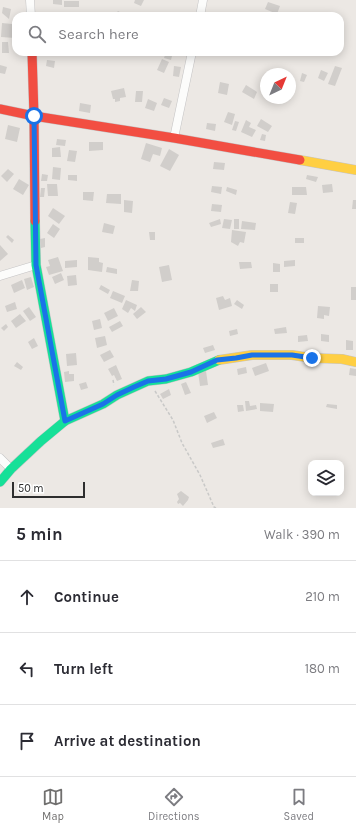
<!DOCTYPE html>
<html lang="en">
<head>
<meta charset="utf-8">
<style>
	body { margin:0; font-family:Karla,sans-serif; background:#f7f7f7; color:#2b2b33 }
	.controls { position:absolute; right:12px; bottom:12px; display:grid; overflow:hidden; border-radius:8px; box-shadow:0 2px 10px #0003 }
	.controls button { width:36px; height:36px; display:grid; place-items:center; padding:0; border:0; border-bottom:1px solid #e1e1e2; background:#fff; color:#2b2b33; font:20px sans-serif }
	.compass { position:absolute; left:260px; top:68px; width:36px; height:36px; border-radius:50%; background:#fff; box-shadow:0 2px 10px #0003; rotate:43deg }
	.scale { position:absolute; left:12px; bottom:10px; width:73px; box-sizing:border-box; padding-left:4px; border:2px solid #2e2e2e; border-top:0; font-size:11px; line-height:14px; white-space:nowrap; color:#2e2e2e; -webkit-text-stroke:3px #fff; paint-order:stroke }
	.stop { position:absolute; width:12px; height:12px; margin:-9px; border:3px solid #1a73e8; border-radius:50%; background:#fff }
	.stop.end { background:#1a73e8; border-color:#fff; box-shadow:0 1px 4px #0008 }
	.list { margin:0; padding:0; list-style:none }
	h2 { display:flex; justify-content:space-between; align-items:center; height:52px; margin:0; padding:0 16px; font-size:17px }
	h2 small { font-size:13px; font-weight:400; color:#7c7c81 }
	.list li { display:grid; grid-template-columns:26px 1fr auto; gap:12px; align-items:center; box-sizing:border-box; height:72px; padding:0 16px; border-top:1px solid #e1e1e2 }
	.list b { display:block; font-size:15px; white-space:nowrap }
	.list em { font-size:13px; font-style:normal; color:#7c7c81 }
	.icon { flex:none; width:22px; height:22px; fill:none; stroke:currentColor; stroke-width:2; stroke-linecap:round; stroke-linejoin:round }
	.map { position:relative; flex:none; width:356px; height:508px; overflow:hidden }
	.search { position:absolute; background:#fff; box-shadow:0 2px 10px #0003; left:12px; right:12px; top:12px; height:44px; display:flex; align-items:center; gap:10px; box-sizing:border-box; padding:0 14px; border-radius:12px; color:#7c7c81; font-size:15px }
	.sheet { height:268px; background:#fff }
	nav { display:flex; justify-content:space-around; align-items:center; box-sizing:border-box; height:56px; border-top:1px solid #e1e1e2; background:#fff; font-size:11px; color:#7c7c81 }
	nav a { display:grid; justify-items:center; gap:2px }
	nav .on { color:#706f6e }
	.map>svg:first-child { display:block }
	.building { fill:#d1cecb }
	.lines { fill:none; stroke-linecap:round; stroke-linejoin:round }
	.street-casing { stroke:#c5c4c5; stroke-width:9 }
	.fast-casing { stroke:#c5c4c5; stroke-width:10 }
	.slow-casing { stroke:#c5c4c5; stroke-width:10 }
	.jam-casing { stroke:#c5c4c5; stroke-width:10 }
	.path { stroke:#c9c9c8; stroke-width:1.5; stroke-dasharray:3 2; stroke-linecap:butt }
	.street { stroke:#fcfcfb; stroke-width:8 }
	.fast { stroke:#16e098; stroke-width:9 }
	.slow { stroke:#ffcf43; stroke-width:9 }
	.jam { stroke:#f24e42; stroke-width:9 }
	.route { stroke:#1a73e8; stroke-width:5 }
</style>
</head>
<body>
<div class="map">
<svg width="356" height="508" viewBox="0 0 356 508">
	<rect width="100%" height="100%" fill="#ece8e4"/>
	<!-- building -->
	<g class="building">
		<path d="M 53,0 L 62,0 L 62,5 L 53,4 Z"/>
		<path d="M 135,0 L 144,0 L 141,6 L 134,3 Z"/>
		<rect x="64" y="1" width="15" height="6"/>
		<path d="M 268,2 L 280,6 L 277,14 L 265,9 Z"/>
		<path d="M 3,7 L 11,9 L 9,19 L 2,13 Z"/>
		<path d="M 118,11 L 125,15 L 124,16 L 114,16 Z"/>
		<path d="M 2,23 L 12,24 L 12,28 L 16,28 L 15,38 L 1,37 Z"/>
		<path d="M 2,42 L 8,42 L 9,53 L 2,53 Z"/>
		<path d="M 166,52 L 173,52 L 171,60 L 164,58 Z"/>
		<path d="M 162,59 L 169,62 L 164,73 L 157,70 Z"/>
		<path d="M 47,60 L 55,61 L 54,68 L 46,66 Z"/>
		<path d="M 0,65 L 7,67 L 5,74 L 0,73 Z"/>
		<path d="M 174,66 L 181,67 L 179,77 L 173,76 Z"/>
		<path d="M 335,66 L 342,68 L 335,86 L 328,84 Z"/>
		<path d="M 321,70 L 328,73 L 324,81 L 318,78 Z"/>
		<path d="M 302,73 L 307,75 L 304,82 L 300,81 Z"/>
		<path d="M 262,81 L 266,83 L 266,90 L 260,88 Z"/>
		<path d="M 220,82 L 229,84 L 227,95 L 218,93 Z"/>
		<path d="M 246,85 L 257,92 L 254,99 L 242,92 Z"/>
		<path d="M 124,88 L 126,97 L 120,98 L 120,101 L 115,102 L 115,99 L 113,99 L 111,91 Z"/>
		<path d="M 136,91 L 143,91 L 142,102 L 135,102 Z"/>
		<path d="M 164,98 L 172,101 L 169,108 L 161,105 Z"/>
		<path d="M 148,99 L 157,103 L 154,111 L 145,108 Z"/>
		<path d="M 80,103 L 91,105 L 90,113 L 79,111 Z"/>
		<path d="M 228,112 L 235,114 L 232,125 L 224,122 Z"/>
		<path d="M 261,119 L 272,126 L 268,132 L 257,126 Z"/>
		<path d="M 246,120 L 251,123 L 249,127 L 256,130 L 252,137 L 241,132 Z"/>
		<path d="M 235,121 L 239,122 L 236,131 L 232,130 Z"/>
		<path d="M 207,123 L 216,124 L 215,131 L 206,129 Z"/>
		<path d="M 8,125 L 20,128 L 17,142 L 5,139 Z"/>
		<path d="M 262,134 L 266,135 L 265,141 L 260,140 Z"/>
		<path d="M 57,139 L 66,140 L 65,146 L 56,145 Z"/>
		<path d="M 89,142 L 103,142 L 103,150 L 89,151 Z"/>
		<path d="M 146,143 L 162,148 L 160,156 L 153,154 L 150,162 L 141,159 Z"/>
		<path d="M 60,147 L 61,157 L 52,157 L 52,148 Z"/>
		<path d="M 169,149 L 179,155 L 170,171 L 160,166 Z"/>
		<path d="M 69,150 L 77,151 L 75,162 L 67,161 Z"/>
		<path d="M 214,162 L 225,163 L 224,170 L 213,169 Z"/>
		<path d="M 53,167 L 61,168 L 60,180 L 52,179 Z"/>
		<path d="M 8,169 L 14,174 L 7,182 L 1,176 Z"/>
		<path d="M 42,174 L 48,175 L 47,181 L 41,181 Z"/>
		<path d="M 68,175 L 77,175 L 77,181 L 68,180 Z"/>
		<path d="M 307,175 L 318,177 L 316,182 L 306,179 Z"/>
		<path d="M 19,179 L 29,185 L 23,195 L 13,189 Z"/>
		<path d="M 47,184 L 57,184 L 58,196 L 48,196 Z"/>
		<path d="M 332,184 L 333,192 L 323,193 L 322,185 Z"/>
		<path d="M 212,186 L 222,187 L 221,194 L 211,192 Z"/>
		<path d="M 227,187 L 237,190 L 236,195 L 226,191 Z"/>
		<path d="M 292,187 L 306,187 L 307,195 L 292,195 Z"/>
		<path d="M 41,188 L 45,188 L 44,197 L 40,197 Z"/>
		<path d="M 83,192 L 94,192 L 93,201 L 83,200 Z"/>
		<path d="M 107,194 L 121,194 L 121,204 L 106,203 Z"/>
		<path d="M 124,200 L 133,201 L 132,213 L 124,212 Z"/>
		<path d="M 353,200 L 356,200 L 356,209 L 352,209 Z"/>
		<path d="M 290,202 L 297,203 L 295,214 L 288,213 Z"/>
		<path d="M 212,204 L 222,205 L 221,212 L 211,211 Z"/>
		<path d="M 53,208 L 65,216 L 59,224 L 48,216 Z"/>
		<path d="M 220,219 L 221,224 L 211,227 L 209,223 Z"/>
		<path d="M 224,219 L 232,220 L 230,229 L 222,228 Z"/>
		<rect x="234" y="219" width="5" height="10"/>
		<path d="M 242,221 L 256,223 L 255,230 L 241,229 Z"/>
		<path d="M 104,223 L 115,226 L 113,234 L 102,232 Z"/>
		<path d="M 53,224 L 60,229 L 54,238 L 47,233 Z"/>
		<path d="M 232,230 L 246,232 L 244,243 L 240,242 L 238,246 L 231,242 Z"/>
		<path d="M 149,232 L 155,232 L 155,240 L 150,240 Z"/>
		<path d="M 8,235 L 14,240 L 12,243 L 6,237 Z"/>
		<path d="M 45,238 L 45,247 L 41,248 L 40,239 Z"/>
		<rect x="295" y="238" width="9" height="5"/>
		<path d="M 0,245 L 8,254 L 0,261 Z"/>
		<path d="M 58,257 L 63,271 L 49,275 L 46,267 L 50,266 L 48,260 Z"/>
		<path d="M 88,257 L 99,258 L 99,262 L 103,263 L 102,272 L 88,270 Z"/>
		<path d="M 77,260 L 77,267 L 65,268 L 65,261 Z"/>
		<path d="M 295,260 L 295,266 L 284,267 L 284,261 Z"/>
		<path d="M 239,262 L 251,262 L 252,268 L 240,269 Z"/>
		<path d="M 273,263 L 280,264 L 280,272 L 273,272 Z"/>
		<path d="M 169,265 L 172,280 L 162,282 L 159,267 Z"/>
		<path d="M 107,267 L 117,269 L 117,274 L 106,272 Z"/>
		<path d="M 61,273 L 64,280 L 55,284 L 52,277 Z"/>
		<path d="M 76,275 L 77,285 L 68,286 L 67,276 Z"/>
		<path d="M 31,277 L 34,287 L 27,290 L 24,279 Z"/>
		<path d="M 22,280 L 25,288 L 14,293 L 11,285 Z"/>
		<path d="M 132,280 L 139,281 L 138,291 L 130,291 Z"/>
		<rect x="270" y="284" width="8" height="8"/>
		<path d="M 101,285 L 110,290 L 108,294 L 99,289 Z"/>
		<rect x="351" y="287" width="5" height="13"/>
		<path d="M 113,291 L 125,296 L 122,303 L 110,298 Z"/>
		<path d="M 223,296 L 225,300 L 230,298 L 232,306 L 219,310 L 216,298 Z"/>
		<path d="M 126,300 L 137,305 L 135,311 L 131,308 L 128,313 L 122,309 Z"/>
		<path d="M 237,300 L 244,305 L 242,309 L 234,304 Z"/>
		<path d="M 15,302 L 17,309 L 7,312 L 5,306 Z"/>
		<path d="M 318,306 L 330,307 L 329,316 L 324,315 L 324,319 L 317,318 Z"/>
		<path d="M 29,307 L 36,317 L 30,321 L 23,311 Z"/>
		<path d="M 141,307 L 146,312 L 137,319 L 133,314 Z"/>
		<path d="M 114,308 L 118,316 L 108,321 L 104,313 Z"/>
		<path d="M 20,314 L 26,321 L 16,328 L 11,321 Z"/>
		<path d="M 100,319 L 102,328 L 94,330 L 92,321 Z"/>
		<path d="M 120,321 L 123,326 L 112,332 L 109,327 Z"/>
		<path d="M 6,324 L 8,327 L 4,331 L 1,328 Z"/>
		<path d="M 286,327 L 287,333 L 275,334 L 274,329 Z"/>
		<path d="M 237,329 L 238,334 L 230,336 L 229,331 Z"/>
		<path d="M 321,334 L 329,335 L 329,342 L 321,341 Z"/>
		<path d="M 307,335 L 308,341 L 298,342 L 298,336 Z"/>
		<path d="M 105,336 L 107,345 L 97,348 L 95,338 Z"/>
		<path d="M 34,338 L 38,346 L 32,349 L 28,342 Z"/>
		<path d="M 346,340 L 353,341 L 353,350 L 346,350 Z"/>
		<path d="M 213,345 L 215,350 L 205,353 L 203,348 Z"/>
		<path d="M 110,350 L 114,357 L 104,362 L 100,355 Z"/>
		<path d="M 76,353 L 77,365 L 67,366 L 66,354 Z"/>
		<path d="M 17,362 L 23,367 L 21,370 L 14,366 Z"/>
		<path d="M 266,363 L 269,371 L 255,376 L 252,368 Z"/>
		<path d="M 116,365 L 122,379 L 117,381 L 114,375 L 112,376 L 108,369 Z"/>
		<path d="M 246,367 L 247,373 L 238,375 L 237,369 Z"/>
		<path d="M 350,368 L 356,369 L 356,376 L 349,375 Z"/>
		<path d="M 69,371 L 69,374 L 74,374 L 74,381 L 65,382 L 64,372 Z"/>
		<path d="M 206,371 L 208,385 L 200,386 L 198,372 Z"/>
		<path d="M 86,382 L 88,388 L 81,390 L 79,384 Z"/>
		<path d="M 186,382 L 191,393 L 185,395 L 181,384 Z"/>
		<path d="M 169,389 L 171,395 L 163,399 L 160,394 Z"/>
		<path d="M 245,401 L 249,401 L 250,406 L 256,405 L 257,409 L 246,411 Z"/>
		<path d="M 260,403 L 274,404 L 273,412 L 260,411 Z"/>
		<path d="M 327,404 L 337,405 L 337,409 L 326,407 Z"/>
		<path d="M 237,405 L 243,405 L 244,411 L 238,412 Z"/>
		<path d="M 214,412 L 217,418 L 207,423 L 204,416 Z"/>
		<path d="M 223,439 L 225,445 L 213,448 L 211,443 Z"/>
		<path d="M 181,491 L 189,497 L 188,500 L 183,506 L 180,503 L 178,504 L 177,502 L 179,499 L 177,494 Z"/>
	</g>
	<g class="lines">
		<defs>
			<g id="street">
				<path d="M 30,0 L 31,16"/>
				<path d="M 200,16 L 203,0"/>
				<path d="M 174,138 L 192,52"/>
				<path d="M 0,276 L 36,265"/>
				<path d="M 0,458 L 11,469"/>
			</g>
			<g id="fast">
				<path d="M 35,221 L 36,265 L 65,421"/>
				<path d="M 0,482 L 11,469 L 41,441 L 65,421 L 103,404 L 117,395 L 148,381 L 166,379 L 191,372 L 219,360"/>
			</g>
			<g id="slow">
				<path d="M 300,160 L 356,170"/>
				<path d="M 219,360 L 252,355 L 292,355 L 312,358 L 342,359 L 356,362"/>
			</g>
			<g id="jam">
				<path d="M 32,52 L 34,116 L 35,221"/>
				<path d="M 0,109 L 34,116 L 174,138 L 300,160"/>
			</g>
		</defs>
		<!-- street casing -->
		<use href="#street" class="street-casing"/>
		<!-- fast casing -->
		<use href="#fast" class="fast-casing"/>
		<!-- slow casing -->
		<use href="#slow" class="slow-casing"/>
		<!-- jam casing -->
		<use href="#jam" class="jam-casing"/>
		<!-- path -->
		<g class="path">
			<path d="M 113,380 L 114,385"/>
			<path d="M 155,391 L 173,420 L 182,443 L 200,475 L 214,507 L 216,508"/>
		</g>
		<!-- street -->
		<use href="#street" class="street"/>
		<!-- fast -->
		<use href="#fast" class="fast"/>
		<!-- slow -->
		<use href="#slow" class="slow"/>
		<!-- jam -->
		<use href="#jam" class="jam"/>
	</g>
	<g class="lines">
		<!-- route -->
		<path class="route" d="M 34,116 L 36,265 L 65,421 L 103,404 L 117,395 L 134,387 L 148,381 L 166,379 L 191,372 L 217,360 L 236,358 L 252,355 L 292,355 L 312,358"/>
	</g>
</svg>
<div class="controls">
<button><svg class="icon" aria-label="layers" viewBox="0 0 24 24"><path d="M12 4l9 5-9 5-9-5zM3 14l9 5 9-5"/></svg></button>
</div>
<svg class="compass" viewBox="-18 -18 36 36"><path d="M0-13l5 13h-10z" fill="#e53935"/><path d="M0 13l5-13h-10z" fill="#7c7c81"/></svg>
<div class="scale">50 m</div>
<div class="stop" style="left:34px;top:116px"></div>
<div class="stop end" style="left:312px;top:358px"></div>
<div class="search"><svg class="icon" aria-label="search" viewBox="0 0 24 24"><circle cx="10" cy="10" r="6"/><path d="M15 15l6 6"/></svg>Search here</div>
</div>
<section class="sheet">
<h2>5 min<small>Walk · 390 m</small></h2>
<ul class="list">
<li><svg class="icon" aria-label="ahead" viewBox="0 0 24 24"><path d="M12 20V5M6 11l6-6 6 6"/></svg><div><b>Continue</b></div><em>210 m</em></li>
<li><svg class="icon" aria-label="left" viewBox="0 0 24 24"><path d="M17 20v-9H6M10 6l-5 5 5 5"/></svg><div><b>Turn left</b></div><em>180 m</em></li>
<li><svg class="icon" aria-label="arrive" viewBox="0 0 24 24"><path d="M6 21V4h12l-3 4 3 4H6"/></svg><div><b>Arrive at destination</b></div></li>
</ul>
</section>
<nav>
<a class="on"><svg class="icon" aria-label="map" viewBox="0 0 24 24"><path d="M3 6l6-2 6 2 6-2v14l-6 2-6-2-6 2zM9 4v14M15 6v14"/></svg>Map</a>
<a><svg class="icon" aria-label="directions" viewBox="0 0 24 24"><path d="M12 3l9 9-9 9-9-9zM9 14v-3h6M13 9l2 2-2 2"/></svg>Directions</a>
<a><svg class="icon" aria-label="saved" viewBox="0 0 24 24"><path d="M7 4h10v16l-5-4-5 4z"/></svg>Saved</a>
</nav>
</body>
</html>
